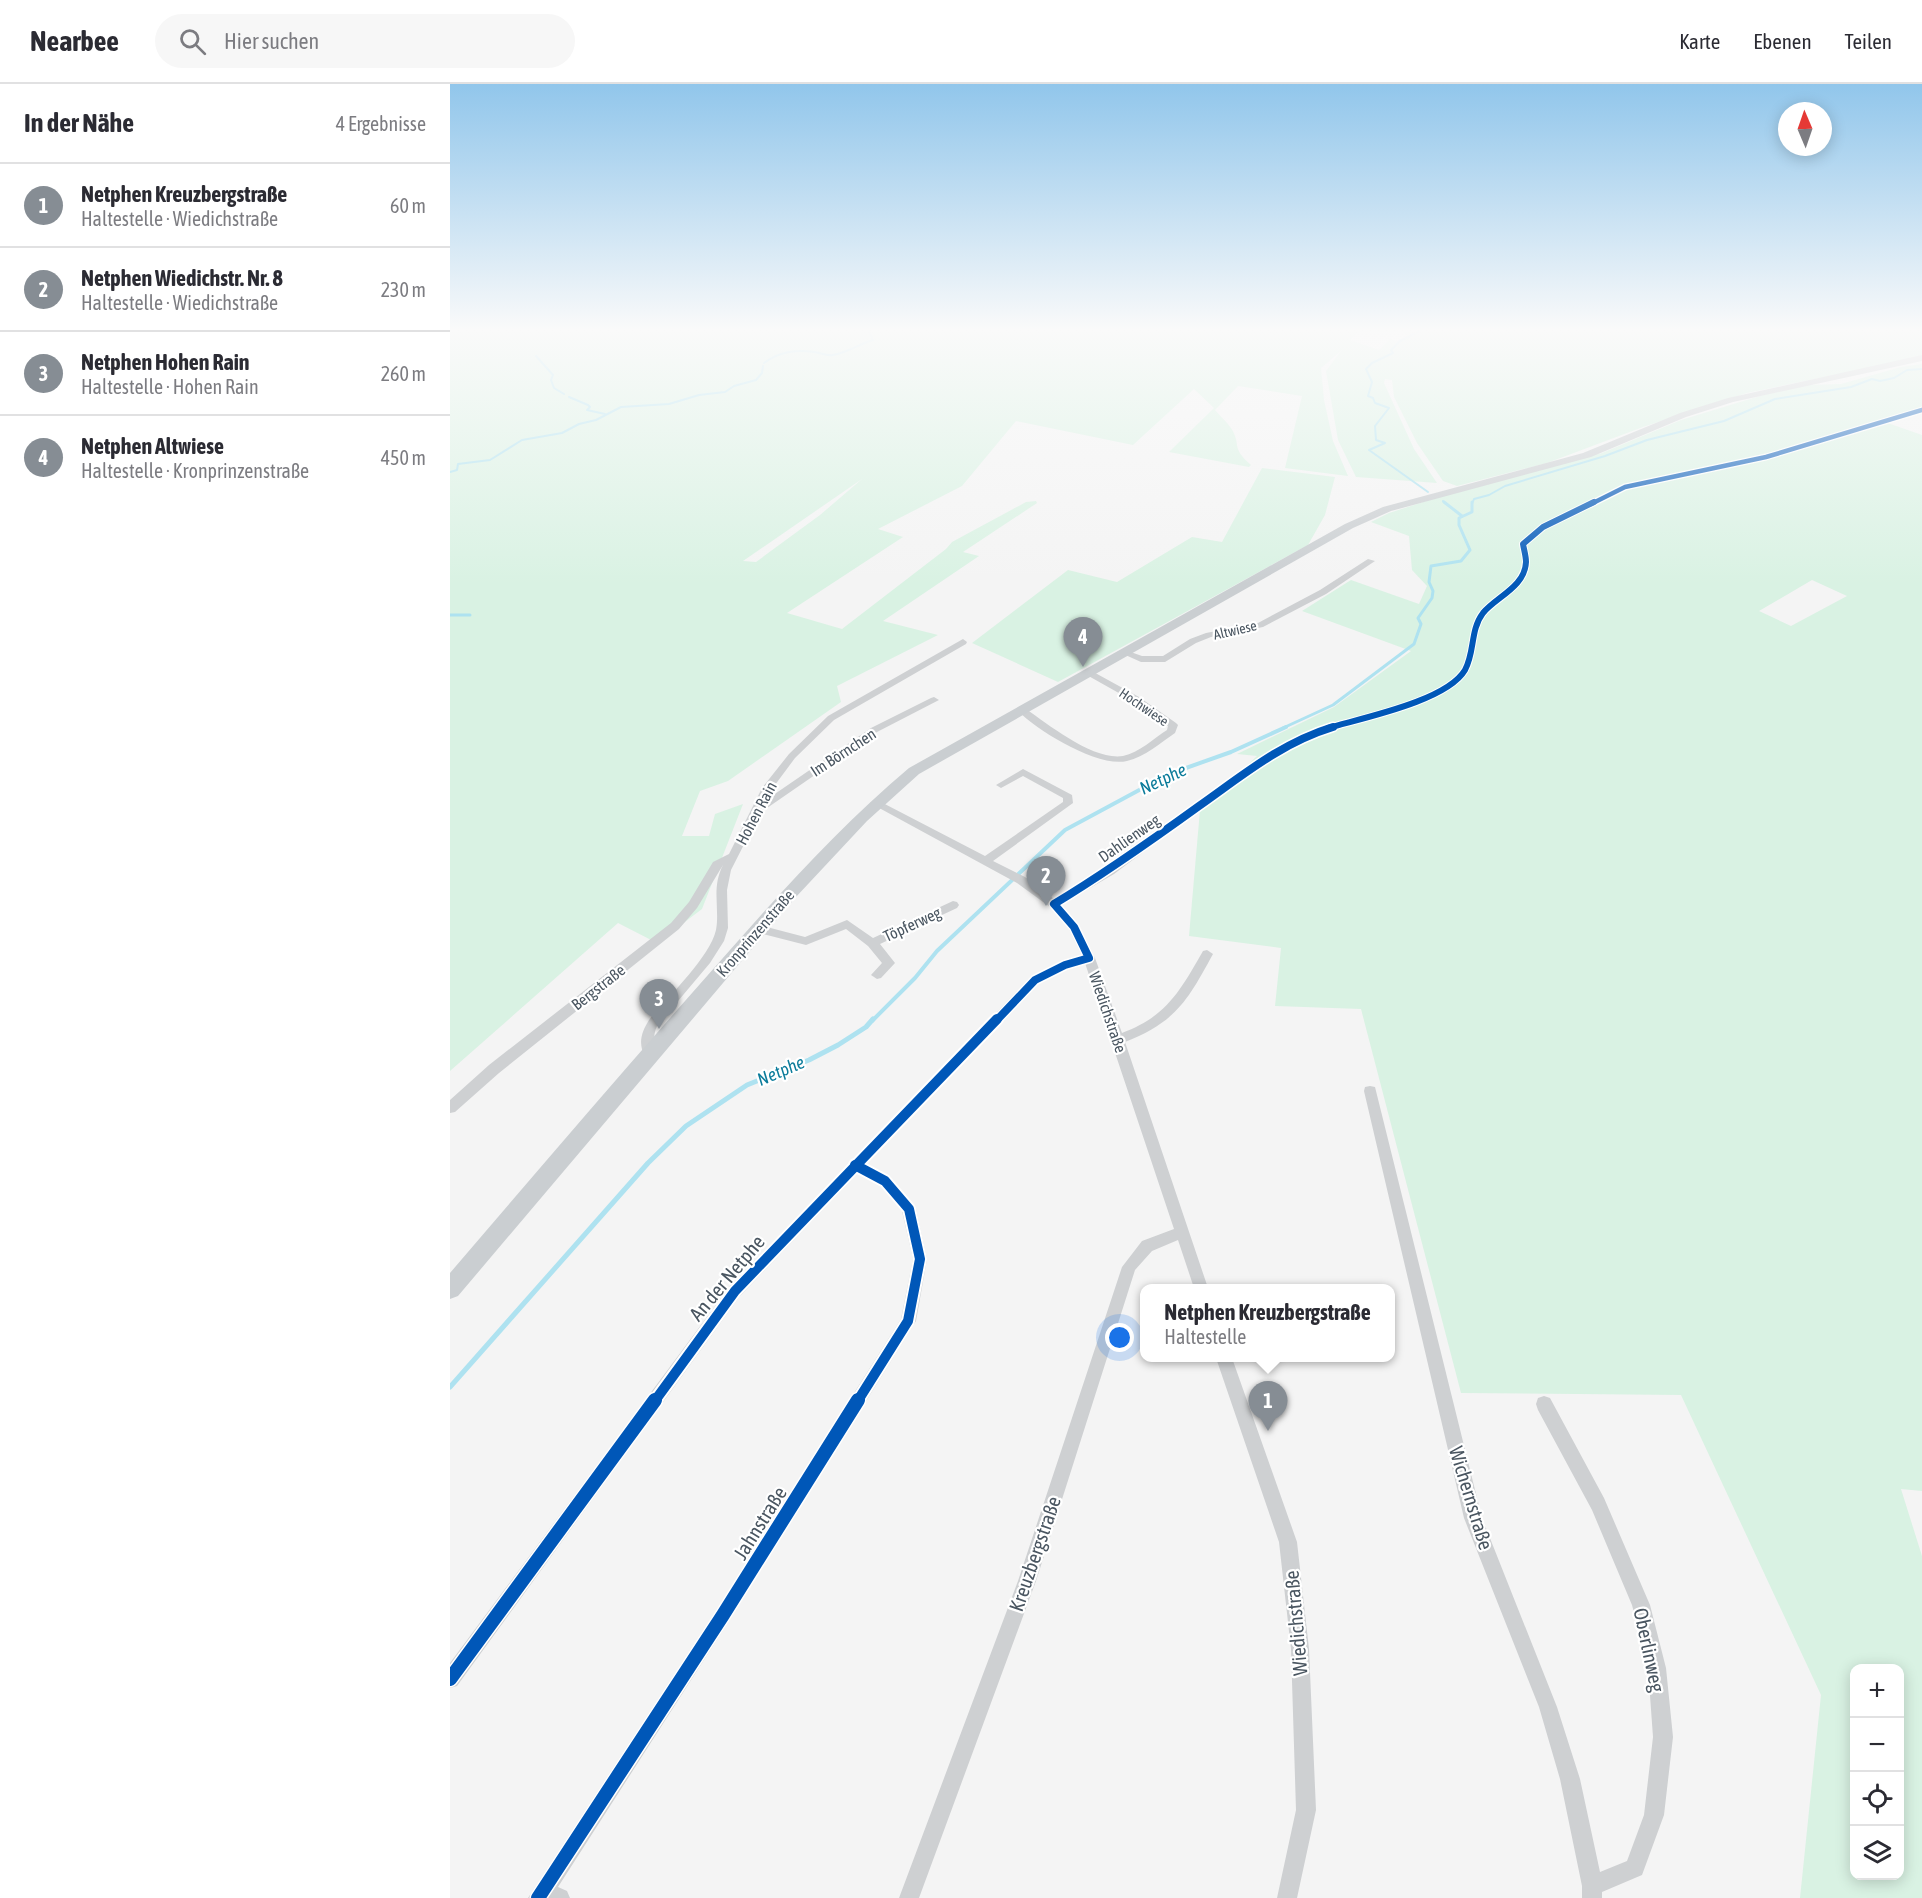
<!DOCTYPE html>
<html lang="de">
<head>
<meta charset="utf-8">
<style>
	body { margin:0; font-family:"Asap Condensed",sans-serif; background:#f7f7f7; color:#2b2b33 }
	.controls { position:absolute; right:18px; bottom:18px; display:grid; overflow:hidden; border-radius:12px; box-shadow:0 3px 15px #0003 }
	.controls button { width:54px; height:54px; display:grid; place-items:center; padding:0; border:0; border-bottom:2px solid #e1e1e2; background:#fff; color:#2b2b33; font:30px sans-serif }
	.compass { position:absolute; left:1328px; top:18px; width:54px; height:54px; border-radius:50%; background:#fff; box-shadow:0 3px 15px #0003; rotate:358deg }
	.you { position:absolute; left:670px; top:1254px; width:21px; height:21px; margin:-15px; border:4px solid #fff; border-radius:50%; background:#1a73e8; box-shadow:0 0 0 9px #1a73e833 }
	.badge { display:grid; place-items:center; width:39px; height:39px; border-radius:50%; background:#868d94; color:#fff; font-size:20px; font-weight:700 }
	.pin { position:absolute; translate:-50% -50px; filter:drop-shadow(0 2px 3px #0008) }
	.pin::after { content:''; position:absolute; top:32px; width:21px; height:18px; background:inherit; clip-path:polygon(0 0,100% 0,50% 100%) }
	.popup { position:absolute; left:690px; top:1200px; width:255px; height:78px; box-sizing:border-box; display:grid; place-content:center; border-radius:12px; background:#fff; filter:drop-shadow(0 2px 4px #0005); font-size:20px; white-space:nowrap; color:#7c7c81 }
	.popup b { font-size:22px; color:#2b2b33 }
	.popup::after { content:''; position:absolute; left:50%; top:100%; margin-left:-12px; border:12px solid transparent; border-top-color:#fff }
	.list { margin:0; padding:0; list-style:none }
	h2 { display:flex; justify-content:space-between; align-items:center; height:78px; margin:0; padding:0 24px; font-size:26px }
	h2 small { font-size:20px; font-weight:400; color:#7c7c81 }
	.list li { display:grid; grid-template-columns:39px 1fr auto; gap:18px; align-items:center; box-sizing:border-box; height:84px; padding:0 24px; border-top:2px solid #e1e1e2 }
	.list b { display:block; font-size:22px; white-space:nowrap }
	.list p { margin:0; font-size:20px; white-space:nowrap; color:#7c7c81 }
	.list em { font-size:20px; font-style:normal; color:#7c7c81 }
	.icon { flex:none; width:33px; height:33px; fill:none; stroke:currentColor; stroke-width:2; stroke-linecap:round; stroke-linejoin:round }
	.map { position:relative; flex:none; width:1472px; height:1814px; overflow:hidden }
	header { display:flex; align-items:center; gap:36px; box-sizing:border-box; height:84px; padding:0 30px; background:#fff; border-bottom:2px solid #e1e1e2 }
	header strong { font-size:28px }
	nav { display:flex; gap:33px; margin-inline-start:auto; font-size:21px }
	.search { width:420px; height:54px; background:#f7f7f7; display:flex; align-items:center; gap:15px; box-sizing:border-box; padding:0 21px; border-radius:33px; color:#7c7c81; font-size:22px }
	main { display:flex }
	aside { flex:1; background:#fff }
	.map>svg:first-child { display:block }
	.green { fill:#d9f2e3; fill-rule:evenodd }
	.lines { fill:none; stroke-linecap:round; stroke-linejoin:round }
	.stream-far3 { stroke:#aee2f0; stroke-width:2 }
	.stream-far2 { stroke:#aee2f0; stroke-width:3 }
	.stream-far1 { stroke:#aee2f0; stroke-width:4 }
	.stream { stroke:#aee2f0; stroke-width:5 }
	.minor { fill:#ced0d2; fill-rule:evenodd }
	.primary { fill:#caced1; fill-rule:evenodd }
	.cycleway-far4-casing { stroke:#fff; stroke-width:7 }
	.cycleway-far3-casing { stroke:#fff; stroke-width:8 }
	.cycleway-far2-casing { stroke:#fff; stroke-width:11 }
	.cycleway-far1-casing { stroke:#fff; stroke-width:14 }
	.cycleway-casing { stroke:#fff; stroke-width:17 }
	.cycleway-far4 { stroke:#0057b8; stroke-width:4.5 }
	.cycleway-far3 { stroke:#0057b8; stroke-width:6 }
	.cycleway-far2 { stroke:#0057b8; stroke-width:8 }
	.cycleway-far1 { stroke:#0057b8; stroke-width:10 }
	.cycleway { stroke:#0057b8; stroke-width:14 }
	.labels { text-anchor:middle; stroke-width:4.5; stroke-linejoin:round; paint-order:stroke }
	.far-street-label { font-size:14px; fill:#4a5661; stroke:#fff }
	.street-label { font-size:16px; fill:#4a5661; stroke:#fff }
	.water-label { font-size:18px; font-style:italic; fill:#0c7c9b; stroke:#fff }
	.near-street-label { font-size:20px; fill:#4a5661; stroke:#fff }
</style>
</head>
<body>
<header>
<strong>Nearbee</strong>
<div class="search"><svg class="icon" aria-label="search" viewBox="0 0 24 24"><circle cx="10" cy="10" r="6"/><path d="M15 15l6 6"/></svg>Hier suchen</div>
<nav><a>Karte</a><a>Ebenen</a><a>Teilen</a></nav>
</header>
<main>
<aside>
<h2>In der Nähe<small>4 Ergebnisse</small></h2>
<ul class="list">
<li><span class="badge">1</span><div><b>Netphen Kreuzbergstraße</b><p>Haltestelle · Wiedichstraße</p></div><em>60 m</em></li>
<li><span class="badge">2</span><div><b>Netphen Wiedichstr. Nr. 8</b><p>Haltestelle · Wiedichstraße</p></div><em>230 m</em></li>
<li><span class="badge">3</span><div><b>Netphen Hohen Rain</b><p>Haltestelle · Hohen Rain</p></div><em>260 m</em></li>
<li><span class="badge">4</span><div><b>Netphen Altwiese</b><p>Haltestelle · Kronprinzenstraße</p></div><em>450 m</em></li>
</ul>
</aside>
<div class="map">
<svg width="1472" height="1814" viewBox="0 0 1472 1814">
	<rect width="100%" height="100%" fill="#f4f4f4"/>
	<!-- green -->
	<g class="green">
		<path d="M 0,247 L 910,247 L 900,256 L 929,266 L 940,255 L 947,257 L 957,252 L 953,247 L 1472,247 L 1472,273 L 1297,309 L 1193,343 L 1097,379 L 1007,402 L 993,397 L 967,359 L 944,313 L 942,296 L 935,295 L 934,299 L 964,365 L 987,399 L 906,393 L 888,356 L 876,287 L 891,267 L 871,284 L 874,316 L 883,357 L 898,392 L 835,384 L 852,312 L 788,302 L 765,326 C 770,332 777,338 781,344 C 792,361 780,363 801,381 L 799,383 L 719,368 L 764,324 L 744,305 L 683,361 L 566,337 L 512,402 L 428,445 L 453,453 L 337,529 L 392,545 L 496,465 L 502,458 L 576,418 L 586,417 L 587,419 L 513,468 L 529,472 L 433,537 L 488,551 L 387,602 L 391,618 L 278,697 L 250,707 L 232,752 L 259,752 L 265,730 L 293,720 L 252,825 L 207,859 L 168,839 L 0,987 ZM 412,395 L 370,431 L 306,478 L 293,477 Z"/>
		<path d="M 1472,280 L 1472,325 L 1432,337 L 1472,351 L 1472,1407 L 1451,1405 L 1472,1472 L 1472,1814 L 1350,1814 L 1371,1611 L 1231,1311 L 1011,1309 L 911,925 L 825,922 L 831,864 L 739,852 L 750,726 L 807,672 L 787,670 L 884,623 L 961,567 L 852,527 L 901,496 L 969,520 L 977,502 L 962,486 L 959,452 L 921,438 L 939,429 L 989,413 L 1152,369 L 1231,336 L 1313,311 L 1357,301 L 1391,300 L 1451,283 ZM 1362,496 L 1397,512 L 1341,542 L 1309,527 ZM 1404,1584 L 1450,1584 L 1450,1792 L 1404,1792 Z"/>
		<path d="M 812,384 L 885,393 L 875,431 L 858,461 L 608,598 L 522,559 L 618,486 L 667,498 L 742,453 L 772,458 Z"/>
	</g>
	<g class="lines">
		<!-- stream-far3 -->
		<g class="stream-far3">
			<path d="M 970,247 L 950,257 L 941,266 L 943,269 L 922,279 L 916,285 L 922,298 L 918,312 L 923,314 L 925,319 L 939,324 L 925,342 L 926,356 L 935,359 L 919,366 L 978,408"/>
			<path d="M 86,272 L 103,291 L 101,296 L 104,304 L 114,310"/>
			<path d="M 314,279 C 328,268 347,265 364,268 C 371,269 376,272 383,271 C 397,269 409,260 423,256 L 419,247"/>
			<path d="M 119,313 L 138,321 L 140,323 L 137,326 L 155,330"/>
			<path d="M 0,388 L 7,386 L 8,380 L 40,376 L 72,356 L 112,349 L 129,340 L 146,336 L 171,323 L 219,320 L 249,311 L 275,308 L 284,302 L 306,296 L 312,289 L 313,282"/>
			<path d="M 993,417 L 996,420"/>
			<path d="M 1022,420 L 1024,415 L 1039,411 L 1055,402 L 1155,372 L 1197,356 L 1274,337 L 1325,315 L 1401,303 L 1422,295 L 1430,297 L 1444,294 L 1457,286 L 1472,285"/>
		</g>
		<!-- stream-far2 -->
		<g class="stream-far2">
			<path d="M 994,418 L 1012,432"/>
			<path d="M 0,531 L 20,531"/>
			<path d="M 833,644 L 883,621 L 964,560 L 971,540 L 968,534 L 982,514 L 983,507 L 979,498 L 981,482 L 1011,477 L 1020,466 L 1009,441 L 1009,434 L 1022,428 L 1022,418"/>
		</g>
		<!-- stream-far1 -->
		<path class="stream-far1" d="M 422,937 L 465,894 L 487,867 L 615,746 L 719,690 L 781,668 L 836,643"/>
		<!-- stream -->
		<path class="stream" d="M 0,1303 L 198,1079 L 236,1042 L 297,1001 L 359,976 L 388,961 L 416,943 L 423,935"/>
		<!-- minor -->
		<g class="minor">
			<path d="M 918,475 L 925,477 L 876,510 L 813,543 L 761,553 L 746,559 L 715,578 L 691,578 L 671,569 L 675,566 L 692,572 L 713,572 L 740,555 L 756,549 L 808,539 L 870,506 Z"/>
			<path d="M 513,555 L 517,558 L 516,560 L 384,636 L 345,674 L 322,705 L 316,716 L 421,644 L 481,614 L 484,613 L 489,616 L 427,648 L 310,729 L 281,786 L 277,806 L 278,844 L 274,857 L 260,879 L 207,942 C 201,955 207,964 203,973 L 195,973 C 188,959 191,949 199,936 C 217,914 260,873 266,846 C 270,824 261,804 273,781 L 247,824 L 229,845 L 49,989 L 5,1028 L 0,1029 L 0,1016 L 39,981 L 221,839 L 239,818 L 263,778 L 279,770 L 312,704 L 339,670 L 378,632 Z"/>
			<path d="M 638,585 L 689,613 L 726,639 L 728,641 L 725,649 C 710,659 695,673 677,677 C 648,684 588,647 568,627 L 573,624 L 576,625 C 599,641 644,677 673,672 C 689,669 704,654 717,646 L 718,642 L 683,617 L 635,590 L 634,588 Z"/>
			<path d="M 573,685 L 622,711 L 623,719 L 543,777 L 575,793 L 604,815 L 656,784 L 764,706 L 772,706 L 773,708 L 664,790 L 611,821 L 628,840 L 645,874 L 672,949 C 717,932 730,907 753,867 L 757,866 L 763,870 C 738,916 726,938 675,958 L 758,1204 L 744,1204 L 728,1156 L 702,1167 L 685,1186 L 586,1497 L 469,1814 L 449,1814 L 568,1497 L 672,1183 L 692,1157 L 724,1145 L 635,879 L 619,884 L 589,899 L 416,1080 L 440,1093 L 466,1125 L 477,1175 L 466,1237 L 279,1537 L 108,1803 L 117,1807 L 120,1814 L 78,1814 L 267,1525 L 451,1235 L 463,1175 L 452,1127 L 430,1101 L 408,1089 L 290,1212 L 7,1602 L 0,1604 L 0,1579 L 280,1202 L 581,893 L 611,878 L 632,872 L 619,845 L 600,823 L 567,799 L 420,719 L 425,716 L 429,717 L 535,772 L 613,718 L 613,714 L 573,692 L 551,704 L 546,701 Z"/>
			<path d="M 503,817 L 507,818 L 509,821 L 507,824 L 430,860 L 445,879 L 431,894 L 427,895 L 421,891 L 432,879 L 418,862 L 396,845 L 356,861 L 305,848 L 303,845 L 309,841 L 355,853 L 397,836 L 423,854 Z"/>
			<path d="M 920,1002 L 925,1003 L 926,1007 L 1032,1434 L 1107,1623 L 1130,1695 L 1150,1788 L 1177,1777 L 1194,1731 L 1203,1653 L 1198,1584 L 1182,1521 L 1142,1426 L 1088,1326 L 1086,1320 L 1088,1314 L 1094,1312 L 1100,1314 L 1154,1414 L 1200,1521 L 1216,1584 L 1223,1653 L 1214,1731 L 1192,1791 L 1152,1808 L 1152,1814 L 1132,1814 L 1132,1802 L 1110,1695 L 1089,1623 L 1014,1434 L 914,1007 L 915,1003 Z"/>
			<path d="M 766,1274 L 782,1274 L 847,1458 L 859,1565 L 866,1726 L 847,1814 L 827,1814 L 846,1726 L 841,1565 L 829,1458 Z"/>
		</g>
		<!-- primary -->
		<path class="primary" d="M 1472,271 L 1472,277 L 1283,318 L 1236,333 L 1141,373 L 941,427 L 903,444 L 469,690 L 417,737 L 345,814 L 8,1212 L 0,1215 L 0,1189 C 83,1092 166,995 250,900 C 317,824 382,749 459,684 L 895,440 L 933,423 L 1133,369 L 1230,329 L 1278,314 Z"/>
		<defs>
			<path id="cycleway-far4" d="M 1141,420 L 1175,403 L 1316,373 L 1472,326"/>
			<path id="cycleway-far3" d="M 878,644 C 912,634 997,617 1015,586 C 1025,568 1020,546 1033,529 C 1046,513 1075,503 1076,478 C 1076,472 1074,466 1073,460 L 1093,443 L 1144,418"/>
			<path id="cycleway-far2" d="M 546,937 L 585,896 L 615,881 L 639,874 L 624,843 L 604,820 C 654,790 702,756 749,722 C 793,691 831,659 883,643"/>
			<g id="cycleway-far1">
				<path d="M 405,1081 L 435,1097 L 459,1125 L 470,1175 L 458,1237 L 407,1318"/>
				<path d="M 204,1318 L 285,1207 L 547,935"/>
			</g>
			<g id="cycleway">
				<path d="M 0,1595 L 205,1316"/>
				<path d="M 88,1814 L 273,1531 L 408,1316"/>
			</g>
		</defs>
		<!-- cycleway-far4 casing -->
		<use href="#cycleway-far4" class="cycleway-far4-casing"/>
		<!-- cycleway-far3 casing -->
		<use href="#cycleway-far3" class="cycleway-far3-casing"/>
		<!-- cycleway-far2 casing -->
		<use href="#cycleway-far2" class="cycleway-far2-casing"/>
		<!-- cycleway-far1 casing -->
		<use href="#cycleway-far1" class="cycleway-far1-casing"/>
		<!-- cycleway casing -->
		<use href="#cycleway" class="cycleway-casing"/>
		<!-- cycleway-far4 -->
		<use href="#cycleway-far4" class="cycleway-far4"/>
		<!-- cycleway-far3 -->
		<use href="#cycleway-far3" class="cycleway-far3"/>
		<!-- cycleway-far2 -->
		<use href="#cycleway-far2" class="cycleway-far2"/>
		<!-- cycleway-far1 -->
		<use href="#cycleway-far1" class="cycleway-far1"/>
		<!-- cycleway -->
		<use href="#cycleway" class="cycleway"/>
	</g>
	<!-- sky -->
	<linearGradient id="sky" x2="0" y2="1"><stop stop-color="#91c6eb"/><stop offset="0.49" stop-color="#fafafa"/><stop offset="1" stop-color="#fafafa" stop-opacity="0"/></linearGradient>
	<rect width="1472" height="501" fill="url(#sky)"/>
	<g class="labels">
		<!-- far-street labels -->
		<g class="far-street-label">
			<text transform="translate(785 546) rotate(-13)" y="5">Altwiese</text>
			<text transform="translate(694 623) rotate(34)" y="5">Hochwiese</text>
		</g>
		<!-- street labels -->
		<g class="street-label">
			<text transform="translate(393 668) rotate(-33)" y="6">Im Börnchen</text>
			<text transform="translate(306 729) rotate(-62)" y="6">Hohen Rain</text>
			<text transform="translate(679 754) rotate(-35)" y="6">Dahlienweg</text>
			<text transform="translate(462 840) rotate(-25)" y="6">Töpferweg</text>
			<text transform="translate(305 849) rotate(-49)" y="6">Kronprinzenstraße</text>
			<text transform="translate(148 903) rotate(-38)" y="6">Bergstraße</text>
			<text transform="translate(658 928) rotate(71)" y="6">Wiedichstraße</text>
		</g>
		<!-- water labels -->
		<g class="water-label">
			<text transform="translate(713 695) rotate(-25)" y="6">Netphe</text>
			<text transform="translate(331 987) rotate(-23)" y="6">Netphe</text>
		</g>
		<!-- near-street labels -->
		<g class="near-street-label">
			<text transform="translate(277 1194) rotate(-50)" y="7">An der Netphe</text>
			<text transform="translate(1021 1414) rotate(73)" y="7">Wichernstraße</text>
			<text transform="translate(310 1439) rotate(-58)" y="7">Jahnstraße</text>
			<text transform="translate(585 1470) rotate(-71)" y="7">Kreuzbergstraße</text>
			<text transform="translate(846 1539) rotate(-95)" y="7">Wiedichstraße</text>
			<text transform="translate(1199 1566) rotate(78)" y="7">Oberlinweg</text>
		</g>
	</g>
</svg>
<div class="controls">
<button>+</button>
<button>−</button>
<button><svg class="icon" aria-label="locate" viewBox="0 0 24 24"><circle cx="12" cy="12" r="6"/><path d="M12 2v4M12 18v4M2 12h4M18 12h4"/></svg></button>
<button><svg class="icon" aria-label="layers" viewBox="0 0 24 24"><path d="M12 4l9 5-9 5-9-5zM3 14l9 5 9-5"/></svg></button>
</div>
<svg class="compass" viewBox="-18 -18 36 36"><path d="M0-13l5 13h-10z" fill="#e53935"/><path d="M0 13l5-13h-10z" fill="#7c7c81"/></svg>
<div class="you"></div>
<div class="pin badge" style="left:818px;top:1347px">1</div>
<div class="popup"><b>Netphen Kreuzbergstraße</b>Haltestelle</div>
<div class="pin badge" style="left:596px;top:822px">2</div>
<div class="pin badge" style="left:209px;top:945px">3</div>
<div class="pin badge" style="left:633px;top:583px">4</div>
</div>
</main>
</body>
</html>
